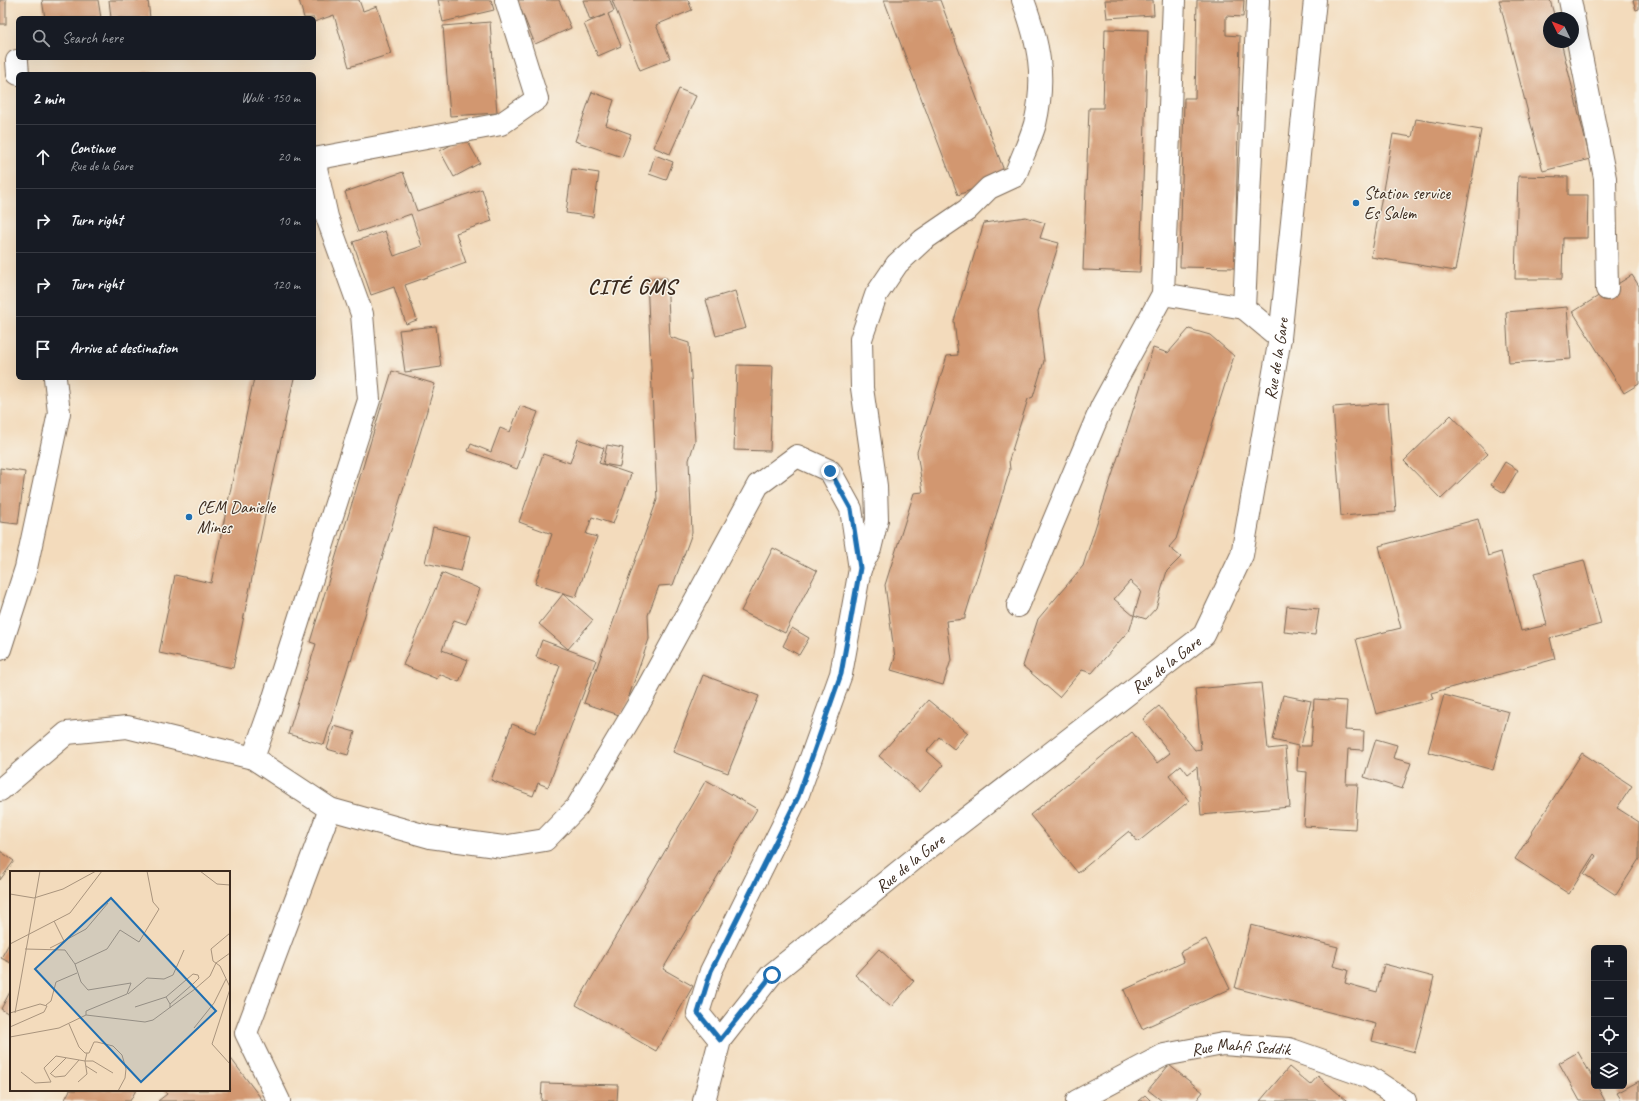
<!DOCTYPE html>
<html lang="en">
<head>
<meta charset="utf-8">
<style>
	body { margin:0; font-family:Caveat,sans-serif; background:#242831; color:#f1f3f6 }
	.controls { position:absolute; right:12px; bottom:12px; display:grid; overflow:hidden; border-radius:6px; box-shadow:0 4px 16px #0002 }
	.controls button { width:36px; height:36px; display:grid; place-items:center; padding:0; border:0; border-bottom:1px solid #363941; background:#171b24; color:#f1f3f6; font:20px sans-serif }
	.compass { position:absolute; left:1543px; top:12px; width:36px; height:36px; border-radius:50%; background:#171b24; box-shadow:0 4px 16px #0002; rotate:313deg }
	.stop { position:absolute; width:12px; height:12px; margin:-9px; border:3px solid #1f6fb2; border-radius:50%; background:#fff }
	.stop.end { background:#1f6fb2; border-color:#fff; box-shadow:0 1px 4px #0008 }
	.list { margin:0; padding:0; list-style:none }
	h2 { display:flex; justify-content:space-between; align-items:center; height:52px; margin:0; padding:0 16px; font-size:17px }
	h2 small { font-size:13px; font-weight:400; color:#9ea1a6 }
	.list li { display:grid; grid-template-columns:26px 1fr auto; gap:12px; align-items:center; box-sizing:border-box; height:64px; padding:0 16px; border-top:1px solid #363941 }
	.list b { display:block; font-size:15px; white-space:nowrap }
	.list p { margin:0; font-size:13px; white-space:nowrap; color:#9ea1a6 }
	.list em { font-size:13px; font-style:normal; color:#9ea1a6 }
	.icon { flex:none; width:22px; height:22px; fill:none; stroke:currentColor; stroke-width:2; stroke-linecap:round; stroke-linejoin:round }
	.map { position:relative; flex:none; width:1639px; height:1101px; overflow:hidden }
	.search { position:absolute; background:#171b24; box-shadow:0 4px 16px #0002; left:16px; top:16px; width:300px; height:44px; display:flex; align-items:center; gap:10px; box-sizing:border-box; padding:0 14px; border-radius:6px; color:#9ea1a6; font-size:15px }
	.panel { position:absolute; background:#171b24; box-shadow:0 4px 16px #0002; left:16px; top:72px; width:300px; height:308px; border-radius:6px }
	.map>svg:first-child { display:block }
	.building { fill:#d2976f }
	.lines { fill:none; stroke-linecap:round; stroke-linejoin:round }
	.minor-casing { stroke:#7b6855; stroke-width:24 }
	.primary-casing { stroke:#7b6855; stroke-width:24 }
	.minor { stroke:#fff; stroke-width:22 }
	.primary { stroke:#fff; stroke-width:22 }
	.route { stroke:#1f6fb2; stroke-width:5 }
	.poi-dot { fill:#1f6fb2; stroke:#f7f3e8; stroke-width:1.5 }
	.labels { text-anchor:middle; stroke-width:3; stroke-linejoin:round; paint-order:stroke }
	.poi-label { font-size:17px; fill:#3b2a1e; stroke:#f7f3e8; text-anchor:start }
	.street-label { font-size:17px; fill:#3b2a1e; stroke:#f7f3e8 }
	.district-label { font-size:21px; font-weight:bold; letter-spacing:1px; fill:#3b2a1e; stroke:#f7f3e8 }
	.inset-road { fill:none; stroke:#a9947d; stroke-width:1 }
	.view { fill:#1f6fb2; fill-opacity:0.15; stroke:#1f6fb2; stroke-width:2 }
	.inset-edge { fill:none; stroke:#3b2a1e; stroke-width:2 }
</style>
</head>
<body>
<div class="map">
<svg width="1639" height="1101" viewBox="0 0 1639 1101">
	<rect width="100%" height="100%" fill="#f7f3e8"/>
	<filter id="ink" filterUnits="userSpaceOnUse"><feTurbulence type="fractalNoise" baseFrequency=".025" numOctaves="2"/><feDisplacementMap in="SourceGraphic" scale="8" xChannelSelector="R" yChannelSelector="G"/><feConvolveMatrix kernelMatrix="1 2 1 2 8 2 1 2 1" color-interpolation-filters="sRGB"/></filter>
	<filter id="wash" filterUnits="userSpaceOnUse"><feTurbulence type="fractalNoise" baseFrequency=".012" numOctaves="4" result="noise"/><feDisplacementMap in="SourceGraphic" scale="16" xChannelSelector="R" yChannelSelector="G"/><feGaussianBlur stdDeviation="0.9" result="paint"/><feColorMatrix in="noise" values="0 0 0 0 0 0 0 0 0 0 0 0 0 0 0 0 0 1.4 0 .05"/><feComposite in="paint" operator="in"/></filter>
	<g filter="url(#wash)">
		<rect width="100%" height="100%" fill="#f3dbbc"/>
		<g id="blocks">
			<!-- building -->
			<g class="building">
				<rect x="0" y="0" width="6" height="24"/>
				<path d="M 42,0 L 98,0 L 101,18 L 45,18 Z"/>
				<path d="M 109,0 L 148,0 L 150,18 L 111,18 Z"/>
				<path d="M 299,0 L 359,0 L 363,11 L 377,6 L 391,54 L 349,67 L 334,15 L 314,22 L 314,18 L 304,18 Z"/>
				<path d="M 438,0 L 491,0 L 494,10 L 443,22 Z"/>
				<path d="M 517,0 L 559,0 L 571,28 L 535,44 Z"/>
				<path d="M 583,0 L 610,0 L 614,11 L 608,14 L 621,46 L 598,56 L 584,24 L 605,15 L 590,20 Z"/>
				<path d="M 612,0 L 688,0 L 692,10 L 656,25 L 670,58 L 640,70 Z"/>
				<path d="M 884,0 L 940,0 L 1006,176 L 958,195 Z"/>
				<path d="M 1105,0 L 1153,0 L 1154,15 L 1107,18 Z"/>
				<path d="M 1197,0 L 1244,0 L 1243,17 L 1226,16 L 1226,35 L 1240,36 L 1235,268 L 1180,267 L 1184,98 L 1195,98 Z"/>
				<path d="M 1499,0 L 1550,0 L 1555,18 L 1549,18 L 1549,42 L 1561,42 L 1590,159 L 1543,171 Z"/>
				<path d="M 1633,0 L 1639,0 L 1639,9 L 1636,10 Z"/>
				<path d="M 490,22 L 497,113 L 450,116 L 443,26 Z"/>
				<path d="M 1105,29 L 1148,30 L 1140,272 L 1083,270 L 1089,108 L 1103,108 Z"/>
				<path d="M 149,71 L 150,74 L 140,74 Z"/>
				<path d="M 679,89 L 696,96 L 670,154 L 653,147 Z"/>
				<path d="M 592,92 L 614,100 L 606,125 L 631,134 L 622,157 L 575,141 Z"/>
				<path d="M 1416,119 L 1481,130 L 1455,271 L 1371,257 L 1393,134 L 1412,137 Z"/>
				<path d="M 465,137 L 480,163 L 454,177 L 440,151 Z"/>
				<path d="M 655,155 L 673,162 L 666,180 L 649,174 Z"/>
				<path d="M 572,169 L 599,173 L 593,217 L 566,213 Z"/>
				<path d="M 403,172 L 417,211 L 482,189 L 492,221 L 456,233 L 466,263 L 405,285 L 417,320 L 406,324 L 394,287 L 371,295 L 353,242 L 385,231 L 394,256 L 422,246 L 411,214 L 358,232 L 345,192 Z"/>
				<path d="M 1518,176 L 1568,177 L 1568,195 L 1588,195 L 1587,238 L 1563,238 L 1562,279 L 1515,279 Z"/>
				<path d="M 1026,217 L 1045,223 L 1040,238 L 1059,243 L 1038,311 L 1044,361 L 1033,397 L 1028,399 L 1009,460 L 1010,470 L 965,616 L 965,619 L 946,621 L 951,660 L 943,685 L 891,670 L 895,658 L 885,585 L 914,493 L 923,492 L 917,452 L 947,356 L 958,355 L 954,321 L 984,223 Z"/>
				<path d="M 1632,275 L 1639,286 L 1639,384 L 1624,393 L 1573,312 Z"/>
				<path d="M 667,278 L 670,337 L 689,343 L 695,441 L 689,460 L 692,533 L 673,585 L 659,586 L 648,615 L 649,639 L 622,716 L 584,703 L 657,500 L 647,279 Z"/>
				<path d="M 735,291 L 746,328 L 716,336 L 706,300 Z"/>
				<path d="M 1567,307 L 1571,359 L 1509,363 L 1506,312 Z"/>
				<path d="M 436,326 L 441,367 L 405,372 L 399,330 Z"/>
				<path d="M 1189,329 L 1210,335 L 1234,356 L 1176,539 L 1169,547 L 1181,557 L 1167,571 L 1156,608 L 1146,619 L 1134,615 L 1141,591 L 1130,581 L 1114,599 L 1134,616 L 1130,629 L 1092,673 L 1082,670 L 1059,697 L 1023,666 L 1038,619 L 1083,566 L 1153,348 L 1168,353 Z"/>
				<path d="M 737,365 L 773,366 L 770,451 L 734,450 Z"/>
				<path d="M 392,371 L 435,384 L 351,661 L 350,660 L 324,745 L 288,734 L 316,644 L 310,642 Z"/>
				<path d="M 254,378 L 294,378 L 233,668 L 159,653 L 175,575 L 211,583 Z"/>
				<path d="M 1388,403 L 1396,512 L 1341,516 L 1333,407 Z"/>
				<path d="M 520,406 L 538,412 L 517,469 L 468,451 L 471,444 L 491,452 L 500,428 L 510,432 Z"/>
				<path d="M 1451,415 L 1488,454 L 1441,499 L 1404,461 Z"/>
				<path d="M 578,439 L 604,448 L 599,463 L 631,474 L 613,524 L 592,517 L 586,534 L 597,537 L 576,597 L 535,584 L 552,534 L 519,522 L 543,454 L 570,463 Z"/>
				<path d="M 607,445 L 623,448 L 620,467 L 603,464 Z"/>
				<path d="M 1505,462 L 1518,470 L 1504,493 L 1491,485 Z"/>
				<path d="M 0,468 L 25,472 L 18,524 L 0,522 Z"/>
				<path d="M 1478,519 L 1488,556 L 1501,552 L 1521,631 L 1547,625 L 1534,573 L 1584,560 L 1601,624 L 1550,638 L 1555,659 L 1431,693 L 1433,699 L 1376,714 L 1356,639 L 1401,628 L 1379,546 Z"/>
				<path d="M 433,527 L 470,536 L 461,571 L 425,563 Z"/>
				<path d="M 773,548 L 817,571 L 785,633 L 741,611 Z"/>
				<path d="M 442,573 L 480,589 L 466,624 L 454,620 L 442,650 L 468,660 L 459,682 L 439,674 L 437,679 L 403,665 Z"/>
				<path d="M 563,594 L 593,620 L 568,649 L 539,624 Z"/>
				<path d="M 1287,606 L 1319,609 L 1315,635 L 1284,632 Z"/>
				<path d="M 792,628 L 809,638 L 799,655 L 783,646 Z"/>
				<path d="M 542,640 L 596,660 L 548,787 L 538,783 L 533,796 L 491,780 L 512,724 L 535,733 L 560,666 L 536,657 Z"/>
				<path d="M 703,675 L 759,696 L 728,773 L 673,752 Z"/>
				<path d="M 1261,683 L 1268,749 L 1285,747 L 1290,807 L 1201,815 L 1197,767 L 1188,774 L 1181,765 L 1169,775 L 1189,801 L 1138,842 L 1129,831 L 1078,873 L 1030,815 L 1132,732 L 1157,763 L 1170,753 L 1143,719 L 1159,706 L 1195,750 L 1201,749 L 1195,689 Z"/>
				<path d="M 1283,695 L 1311,701 L 1301,746 L 1311,746 L 1314,699 L 1347,701 L 1345,730 L 1364,731 L 1363,750 L 1348,749 L 1346,784 L 1358,784 L 1355,829 L 1304,826 L 1307,772 L 1297,771 L 1298,746 L 1273,740 Z"/>
				<path d="M 1444,695 L 1509,712 L 1493,770 L 1428,752 Z"/>
				<path d="M 928,700 L 968,733 L 954,749 L 939,737 L 927,751 L 943,765 L 920,792 L 879,756 Z"/>
				<path d="M 334,726 L 355,732 L 348,755 L 327,749 Z"/>
				<path d="M 1376,739 L 1397,745 L 1393,758 L 1411,763 L 1402,789 L 1364,777 Z"/>
				<path d="M 1582,753 L 1632,786 L 1617,808 L 1639,822 L 1639,859 L 1616,895 L 1584,874 L 1596,856 L 1594,854 L 1569,894 L 1515,859 Z"/>
				<path d="M 706,780 L 757,809 L 663,969 L 693,986 L 656,1051 L 576,1005 Z"/>
				<path d="M 0,851 L 14,861 L 0,880 Z"/>
				<path d="M 1251,925 L 1338,947 L 1333,966 L 1348,970 L 1345,983 L 1377,992 L 1384,964 L 1434,977 L 1415,1052 L 1372,1041 L 1376,1024 L 1235,988 Z"/>
				<path d="M 1206,939 L 1230,989 L 1142,1029 L 1124,990 L 1184,962 L 1180,952 Z"/>
				<path d="M 11,940 L 11,963 L 1,958 Z"/>
				<path d="M 879,949 L 914,981 L 891,1007 L 855,975 Z"/>
				<path d="M 11,990 L 11,1015 L 1,1009 Z"/>
				<path d="M 1578,1052 L 1594,1080 L 1594,1086 L 1597,1086 L 1605,1101 L 1580,1101 L 1559,1063 Z"/>
				<path d="M 229,1056 L 263,1101 L 158,1101 L 167,1094 L 164,1090 L 229,1090 Z"/>
				<path d="M 1169,1065 L 1203,1092 L 1196,1101 L 1162,1101 L 1148,1090 Z"/>
				<path d="M 1289,1067 L 1310,1085 L 1318,1076 L 1347,1101 L 1260,1101 Z"/>
				<path d="M 1639,1081 L 1639,1101 L 1622,1101 L 1617,1093 Z"/>
				<path d="M 542,1083 L 618,1085 L 617,1101 L 541,1101 Z"/>
				<path d="M 70,1090 L 136,1090 L 130,1101 L 64,1101 Z"/>
				<path d="M 1145,1095 L 1151,1101 L 1138,1101 Z"/>
			</g>
		</g>
	</g>
	<g filter="url(#ink)">
		<use href="#blocks" fill-opacity="0" stroke="#7b6855" stroke-width="1"/>
		<g class="lines">
			<defs>
				<g id="minor">
					<path d="M 1258,0 L 1244,308 L 1280,338"/>
					<path d="M 1570,0 L 1605,178 L 1607,289"/>
					<path d="M 17,61 L 18,74"/>
					<path d="M 314,159 L 501,124 L 537,99 L 506,0"/>
					<path d="M 1163,294 L 1174,0"/>
					<path d="M 860,569 L 870,549 L 877,520 L 876,486 L 862,388 L 861,339 L 876,295 L 897,264 L 923,240 L 967,210 L 989,188 L 1015,176 C 1021,159 1030,141 1035,124 C 1046,77 1039,44 1023,0"/>
					<path d="M 1018,606 L 1102,406 L 1163,294 L 1244,308"/>
					<path d="M 0,649 L 26,568 L 59,413 L 55,378"/>
					<path d="M 253,758 L 270,710 L 369,400 L 362,314 L 327,217 L 314,159"/>
					<path d="M 0,790 L 67,733 L 127,727 L 253,758 L 330,809 L 430,837 L 503,847 L 545,840 L 577,807 L 641,700 L 758,485 L 797,456 L 830,471 L 851,509 L 860,569 L 841,674 L 797,797 L 711,971 L 698,1013 L 720,1040"/>
					<path d="M 279,1101 L 246,1033 L 330,809"/>
					<path id="s1" d="M 1077,1101 L 1164,1055 L 1223,1044 L 1289,1049 L 1369,1077 L 1405,1101"/>
				</g>
				<g id="primary">
					<path id="s2" d="M 704,1101 L 720,1040 L 771,975 L 923,852 L 1204,635 L 1242,555 L 1280,338 L 1315,0"/>
				</g>
			</defs>
			<!-- minor casing -->
			<use href="#minor" class="minor-casing"/>
			<!-- primary casing -->
			<use href="#primary" class="primary-casing"/>
			<!-- minor -->
			<use href="#minor" class="minor"/>
			<!-- primary -->
			<use href="#primary" class="primary"/>
		</g>
	</g>
	<g class="lines" filter="url(#ink)">
		<!-- route -->
		<path class="route" d="M 772,975 L 720,1040 L 698,1013 L 711,971 L 798,797 L 841,674 L 860,568 L 851,509 L 830,471"/>
	</g>
	<!-- markers -->
	<g class="poi-dot">
		<circle cx="1356" cy="203" r="4"/>
		<circle cx="189" cy="517" r="4"/>
	</g>
	<g class="labels">
		<!-- poi labels -->
		<g class="poi-label">
			<text x="1364" y="199">Station service<tspan x="1364" dy="20">Es Salem</tspan></text>
			<text x="197" y="513">CEM Danielle<tspan x="197" dy="20">Mines</tspan></text>
		</g>
		<!-- street labels -->
		<g class="street-label">
			<text dy="6" stroke="none"><textPath href="#s2" startOffset="984">Rue de la Gare</textPath></text>
			<text dy="6" stroke="none"><textPath href="#s2" startOffset="648">Rue de la Gare</textPath></text>
			<text dy="6" stroke="none"><textPath href="#s2" startOffset="324">Rue de la Gare</textPath></text>
			<text dy="6" stroke="none"><textPath href="#s1" startOffset="176">Rue Mahfi Seddik</textPath></text>
		</g>
		<!-- district labels -->
		<g class="district-label">
			<text x="632" y="294">CITÉ GMS</text>
		</g>
	</g>
	<!-- overview -->
	<g transform="translate(10 871)">
		<rect width="220" height="220" fill="#f3dbbc"/>
		<path class="inset-road" d="M 190,0 L 207,13 L 220,14M 0,23 L 24,27 L 53,18 L 86,0M 220,62 L 201,78 L 203,90 L 210,95 L 220,116M 54,70 L 76,58 L 98,32M 0,73 L 60,42 L 92,0M 40,77 L 54,70 L 44,50M 15,78 L 55,79 L 65,93 L 71,111 L 78,119 L 121,112 L 117,123 L 76,140 L 76,144M 65,93 L 97,78 L 110,59 L 129,71 L 149,38 L 143,31 L 137,0M 220,118 L 202,173 L 220,193M 118,123 L 137,107 L 154,108 L 163,104 L 174,79M 156,126 L 183,103 L 188,104 L 189,107 L 184,112 L 160,133 L 160,137M 36,134 L 41,130 L 46,111 L 67,102M 125,136 L 156,126 L 160,133M 0,142 L 30,133 L 37,135 L 34,141 L 0,156M 5,142 L 30,0M 59,153 L 69,176 L 75,182 L 79,182 L 84,171 L 87,171 L 103,175 L 112,184 L 116,198 L 115,207 L 108,220M 184,157 L 204,132 L 216,108M 0,166 L 49,157 L 76,144 L 135,151 L 143,149 L 185,118 L 200,105 L 206,92 L 220,82M 76,195 L 87,202M 11,201 L 25,212 L 41,211 L 34,197 L 46,185 L 75,190 L 77,182M 40,203 L 56,187M 41,203 L 45,206 L 55,205 L 69,189M 68,211 L 77,203 L 75,190 L 83,190 L 103,202"/>
		<path class="view" d="M 101,27 L 206,140 L 131,211 L 25,98 Z"/>
		<rect width="220" height="220" class="inset-edge"/>
	</g>
</svg>
<div class="controls">
<button>+</button>
<button>−</button>
<button><svg class="icon" aria-label="locate" viewBox="0 0 24 24"><circle cx="12" cy="12" r="6"/><path d="M12 2v4M12 18v4M2 12h4M18 12h4"/></svg></button>
<button><svg class="icon" aria-label="layers" viewBox="0 0 24 24"><path d="M12 4l9 5-9 5-9-5zM3 14l9 5 9-5"/></svg></button>
</div>
<svg class="compass" viewBox="-18 -18 36 36"><path d="M0-13l5 13h-10z" fill="#e53935"/><path d="M0 13l5-13h-10z" fill="#9ea1a6"/></svg>
<div class="stop" style="left:772px;top:975px"></div>
<div class="stop end" style="left:830px;top:471px"></div>
<div class="search"><svg class="icon" aria-label="search" viewBox="0 0 24 24"><circle cx="10" cy="10" r="6"/><path d="M15 15l6 6"/></svg>Search here</div>
<section class="panel">
<h2>2 min<small>Walk · 150 m</small></h2>
<ul class="list">
<li><svg class="icon" aria-label="ahead" viewBox="0 0 24 24"><path d="M12 20V5M6 11l6-6 6 6"/></svg><div><b>Continue</b><p>Rue de la Gare</p></div><em>20 m</em></li>
<li><svg class="icon" aria-label="right" viewBox="0 0 24 24"><path d="M7 20v-9h11M14 6l5 5-5 5"/></svg><div><b>Turn right</b></div><em>10 m</em></li>
<li><svg class="icon" aria-label="right" viewBox="0 0 24 24"><path d="M7 20v-9h11M14 6l5 5-5 5"/></svg><div><b>Turn right</b></div><em>120 m</em></li>
<li><svg class="icon" aria-label="arrive" viewBox="0 0 24 24"><path d="M6 21V4h12l-3 4 3 4H6"/></svg><div><b>Arrive at destination</b></div></li>
</ul>
</section>
</div>
</body>
</html>
